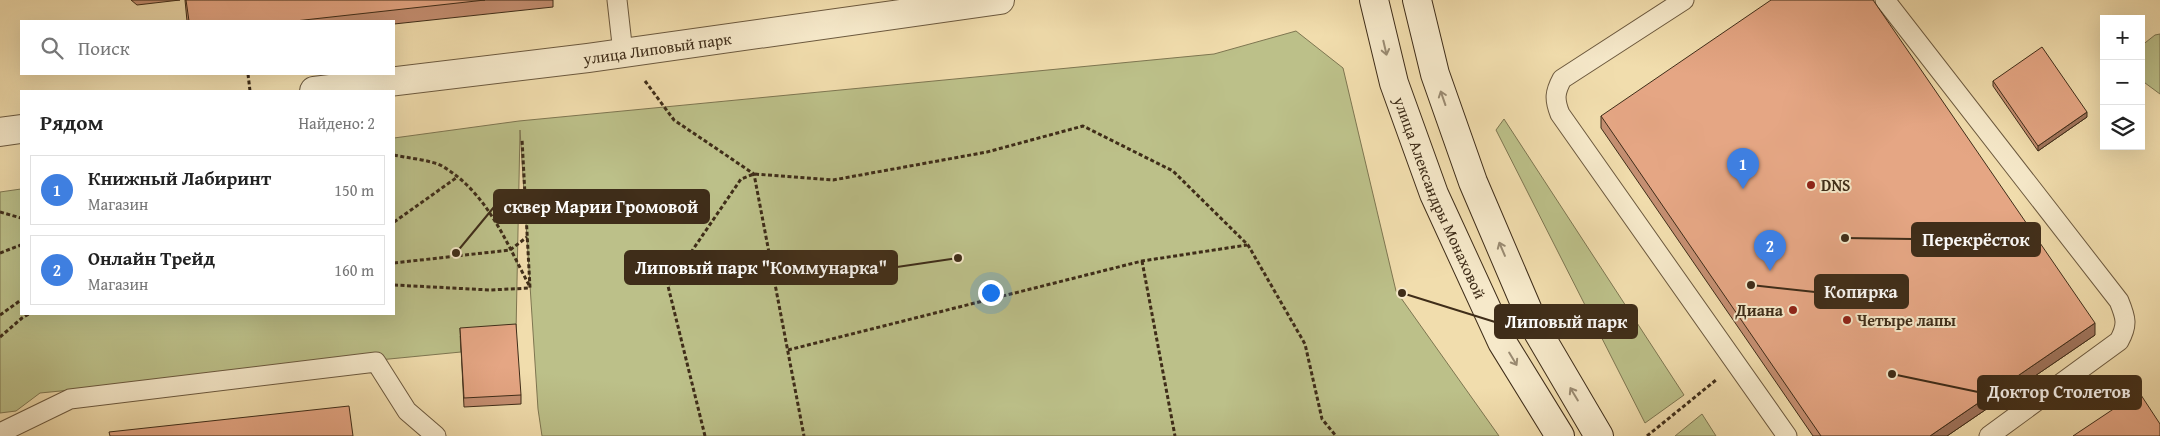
<!DOCTYPE html>
<html lang="ru">
<head>
<meta charset="utf-8">
<style>
	body { margin:0; font-family:"Gentium Book Plus",serif; background:#f2f2f2; color:#222 }
	.controls { position:absolute; right:15px; top:15px; display:grid; overflow:hidden; border-radius:0px; box-shadow:0 5px 20px #0002 }
	.controls button { width:45px; height:45px; display:grid; place-items:center; padding:0; border:0; border-bottom:1px solid #e0e0e0; background:#fff; color:#222; font:25px sans-serif }
	.you { position:absolute; left:990px; top:292px; width:18px; height:18px; margin:-12px; border:4px solid #fff; border-radius:50%; background:#1a73e8; box-shadow:0 0 0 8px #1a73e833 }
	.badge { display:grid; place-items:center; width:32px; height:32px; border-radius:50%; background:#8f2418; color:#fff; font-size:16px; font-weight:700 }
	.pin { position:absolute; translate:-50% -41px; filter:drop-shadow(0 1px 2px #0008) }
	.pin::after { content:''; position:absolute; top:26px; width:18px; height:15px; background:inherit; clip-path:polygon(0 0,100% 0,50% 100%) }
	.list { margin:0; padding:0; list-style:none }
	h2 { display:flex; justify-content:space-between; align-items:center; height:65px; margin:0; padding:0 20px; font-size:21px }
	h2 small { font-size:16px; font-weight:400; color:#767676 }
	.list li { display:grid; grid-template-columns:32px 1fr auto; gap:15px; align-items:center; box-sizing:border-box; height:70px; margin:0 10px 10px; padding:0 10px; border:1px solid #e0e0e0; border-radius:0px }
	.list b { display:block; font-size:19px; white-space:nowrap }
	.list p { margin:0; font-size:16px; white-space:nowrap; color:#767676 }
	.list em { font-size:16px; font-style:normal; color:#767676 }
	.icon { flex:none; width:28px; height:28px; fill:none; stroke:currentColor; stroke-width:2; stroke-linecap:round; stroke-linejoin:round }
	.map { position:relative; flex:none; width:2160px; height:436px; overflow:hidden }
	.search { position:absolute; background:#fff; box-shadow:0 5px 20px #0002; left:20px; top:20px; width:375px; height:55px; display:flex; align-items:center; gap:12px; box-sizing:border-box; padding:0 18px; border-radius:0px; color:#767676; font-size:19px }
	.panel { position:absolute; background:#fff; box-shadow:0 5px 20px #0002; left:20px; top:90px; width:375px; height:225px; border-radius:0px }
	.map>svg:first-child { display:block }
	.green { fill:#bcc089; stroke:#7e7651 }
	.lines { fill:none; stroke-linecap:round; stroke-linejoin:round }
	.service-casing { stroke:#6c593e; stroke-width:21 }
	.tertiary-casing { stroke:#6c593e; stroke-width:30 }
	.secondary-casing { stroke:#3f2d19; stroke-width:30 }
	.path { stroke:#3f2d19; stroke-width:3; stroke-dasharray:4 2.5; stroke-linecap:butt }
	.service { stroke:#f6e9ca; stroke-width:19 }
	.tertiary { stroke:#f6e9ca; stroke-width:28 }
	.secondary { stroke:#f6e9ca; stroke-width:28 }
	.wall { fill:#c58f72; stroke:#3f2d19 }
	.shaded-wall { fill:#a0745c; stroke:#3f2d19 }
	.building { fill:#e5a684; stroke:#3f2d19 }
	.oneway { stroke:#9a8b72 }
	.poi-dot { fill:#8f2418; stroke:#f6e9ca; stroke-width:2 }
	.labels { text-anchor:middle; stroke-width:4; stroke-linejoin:round; paint-order:stroke }
	.street-label { font-size:16px; fill:#3f2d19; stroke:#f6e9ca }
	.poi-label { font-size:16px; font-weight:bold; fill:#3f2d19; stroke:#f6e9ca; text-anchor:start }
	.leader { fill:none; stroke:#3f2d19; stroke-width:2 }
	.callout-dot { fill:#3f2d19; stroke:#f6e9ca; stroke-width:2 }
	.callout { fill:#3f2d19; stroke:#3f2d19; stroke-width:2 }
	.callout-label { font-size:18px; text-anchor:middle; font-weight:bold; fill:#fff }
</style>
</head>
<body>
<div class="map">
<svg width="2160" height="436" viewBox="0 0 2160 436">
	<rect width="100%" height="100%" fill="#f1ddad"/>
	<filter id="stains"><feTurbulence type="fractalNoise" baseFrequency=".004" numOctaves="4"/><feColorMatrix values="0 0 0 0 .2 0 0 0 0 .09 0 0 0 0 .02 0 0 0 .5 -.17"/></filter>
	<radialGradient id="worn" r=".72"><stop offset=".6" stop-color="#630" stop-opacity="0"/><stop offset="1" stop-color="#630" stop-opacity=".3"/></radialGradient>
	<!-- green -->
	<g class="green">
		<path d="M 1296,31 L 1343,68 L 1396,291 L 1499,436 L 542,436 L 538,409 L 520,130 L 516,333 L 460,336 L 461,352 L 40,393 L 16,411 L 0,413 L 0,192 L 21,189 L 21,314 L 394,314 L 394,138 L 519,121 L 1214,54 Z"/>
		<path d="M 2160,34 L 2160,94 L 2141,80 L 2141,46 L 2155,35 Z"/>
		<path d="M 1504,119 L 1684,395 L 1645,423 L 1496,130 Z"/>
		<path d="M 1702,414 L 1716,436 L 1675,436 Z"/>
	</g>
	<g class="lines">
		<defs>
			<g id="service">
				<path d="M 617,0 L 623,53"/>
				<path d="M 1684,0 L 1562,79 C 1555,92 1554,99 1560,114 L 1787,436"/>
				<path d="M 1885,0 L 2119,301 C 2126,318 2128,325 2119,341 L 1989,436"/>
				<path d="M 0,433 L 70,399 L 376,362 L 407,411 L 436,436"/>
			</g>
			<g id="tertiary">
				<path id="s1" d="M 314,91 L 588,58 L 1000,0"/>
				<path d="M 0,132 L 21,129"/>
			</g>
			<g id="secondary">
				<path id="s2" d="M 1374,0 L 1394,83 L 1434,194 L 1502,342 L 1560,436"/>
				<path d="M 1417,0 L 1435,74 L 1473,182 L 1535,327 L 1599,436"/>
			</g>
		</defs>
		<!-- service casing -->
		<use href="#service" class="service-casing"/>
		<!-- tertiary casing -->
		<use href="#tertiary" class="tertiary-casing"/>
		<!-- secondary casing -->
		<use href="#secondary" class="secondary-casing"/>
		<!-- path -->
		<g class="path">
			<path d="M 248,74 L 250,91"/>
			<path d="M 645,81 L 674,120 L 754,174 L 804,436"/>
			<path d="M 394,155 C 407,158 431,160 442,166 C 487,192 506,242 529,285"/>
			<path d="M 0,212 L 21,218"/>
			<path d="M 394,222 L 456,178"/>
			<path d="M 0,253 L 21,245"/>
			<path d="M 1142,261 L 1175,436"/>
			<path d="M 394,263 L 510,250 L 527,237"/>
			<path d="M 394,285 L 490,290 L 530,288 L 522,139"/>
			<path d="M 0,315 L 21,300"/>
			<path d="M 0,337 L 22,318 L 29,314"/>
			<path d="M 788,350 L 1142,261 L 1247,245"/>
			<path d="M 705,436 L 668,286 L 741,179 L 754,174 L 833,180 L 987,152 L 1083,126 L 1173,171 L 1248,245 L 1305,344 L 1322,419 L 1336,436"/>
			<path d="M 1647,436 L 1716,380"/>
		</g>
		<!-- service -->
		<use href="#service" class="service"/>
		<!-- tertiary -->
		<use href="#tertiary" class="tertiary"/>
		<!-- secondary -->
		<use href="#secondary" class="secondary"/>
	</g>
	<!-- wall -->
	<g class="wall">
		<path d="M 131,0 L 180,0 L 137,5 Z"/>
		<path d="M 185,0 L 553,0 L 553,7 L 394,24 L 394,21 L 187,21 Z"/>
		<path d="M 1993,81 L 2087,117 L 2038,151 L 1993,86 Z"/>
		<path d="M 1601,116 L 2095,335 L 1947,436 L 1813,436 L 1601,128 Z"/>
		<path d="M 460,328 L 521,395 L 521,404 L 464,407 Z"/>
	</g>
	<!-- shaded-wall -->
	<g class="shaded-wall">
		<path d="M 2087,112 L 2087,117 L 2038,151 L 2038,146 Z"/>
		<path d="M 2095,323 L 2095,335 L 1947,436 L 1930,436 Z"/>
	</g>
	<!-- building -->
	<g class="building">
		<path d="M 186,0 L 485,0 L 295,21 L 189,21 Z"/>
		<path d="M 1771,0 L 1873,0 L 2095,323 L 1930,436 L 1821,436 L 1601,116 Z"/>
		<path d="M 2042,47 L 2087,112 L 2038,146 L 1993,81 Z"/>
		<path d="M 516,324 L 521,395 L 464,398 L 460,328 Z"/>
		<path d="M 2139,392 L 2160,424 L 2160,436 L 2073,436 Z"/>
		<path d="M 349,406 L 353,436 L 110,436 L 109,432 Z"/>
	</g>
	<!-- one-way arrows -->
	<defs><path id="oneway-shaft" d="M-6 0H5M1.5-3L5.5 0L1.5 3" fill="none" stroke-width="1.6" stroke-linecap="round" stroke-linejoin="round" transform="scale(1.25)"/></defs>
	<g class="oneway">
		<use href="#oneway-shaft" transform="translate(1385 48) rotate(77)"/>
		<use href="#oneway-shaft" transform="translate(1443 98) rotate(-109)"/>
		<use href="#oneway-shaft" transform="translate(1502 249) rotate(-113)"/>
		<use href="#oneway-shaft" transform="translate(1513 359) rotate(59)"/>
		<use href="#oneway-shaft" transform="translate(1574 394) rotate(-121)"/>
	</g>
	<!-- markers -->
	<g class="poi-dot">
		<circle cx="1811" cy="185" r="5"/>
		<circle cx="1793" cy="310" r="5"/>
		<circle cx="1847" cy="320" r="5"/>
	</g>
	<g class="labels">
		<!-- street labels -->
		<g class="street-label">
			<text dy="6" stroke="none"><textPath href="#s1" startOffset="346">улица Липовый парк</textPath></text>
			<text dy="6" stroke="none"><textPath href="#s2" startOffset="209">улица Александры Монаховой</textPath></text>
		</g>
		<!-- poi labels -->
		<g class="poi-label">
			<text x="1821" y="191">DNS</text>
			<text x="1783" y="316" text-anchor="end">Диана</text>
			<text x="1857" y="326">Четыре лапы</text>
		</g>
	</g>
	<!-- callouts -->
	<path class="leader" d="M456 253L494 207M1845 238L1912 239M958 258L897 267M1751 285L1815 292M1402 293L1495 322M1892 374L1978 392"/>
	<g class="callout-dot">
		<circle cx="456" cy="253" r="5"/>
		<circle cx="1845" cy="238" r="5"/>
		<circle cx="958" cy="258" r="5"/>
		<circle cx="1751" cy="285" r="5"/>
		<circle cx="1402" cy="293" r="5"/>
		<circle cx="1892" cy="374" r="5"/>
	</g>
	<g class="callout">
		<rect x="494" y="190" width="215" height="33" rx="5"/>
		<rect x="1912" y="223" width="128" height="33" rx="5"/>
		<rect x="625" y="251" width="272" height="33" rx="5"/>
		<rect x="1815" y="275" width="93" height="33" rx="5"/>
		<rect x="1495" y="305" width="142" height="33" rx="5"/>
		<rect x="1978" y="376" width="163" height="33" rx="5"/>
	</g>
	<g class="callout-label">
		<text x="601" y="213">сквер Марии Громовой</text>
		<text x="1976" y="246">Перекрёсток</text>
		<text x="761" y="274">Липовый парк "Коммунарка"</text>
		<text x="1861" y="298">Копирка</text>
		<text x="1566" y="328">Липовый парк</text>
		<text x="2059" y="398">Доктор Столетов</text>
	</g>
	<rect width="100%" height="100%" filter="url(#stains)"/>
	<rect width="100%" height="100%" fill="url(#worn)"/>
</svg>
<div class="controls">
<button>+</button>
<button>−</button>
<button><svg class="icon" aria-label="layers" viewBox="0 0 24 24"><path d="M12 4l9 5-9 5-9-5zM3 14l9 5 9-5"/></svg></button>
</div>
<div class="you"></div>
<div class="pin badge" style="left:1743px;top:189px;background:#3f7fe0">1</div>
<div class="pin badge" style="left:1770px;top:271px;background:#3f7fe0">2</div>
<div class="search"><svg class="icon" aria-label="search" viewBox="0 0 24 24"><circle cx="10" cy="10" r="6"/><path d="M15 15l6 6"/></svg>Поиск</div>
<section class="panel">
<h2>Рядом<small>Найдено: 2</small></h2>
<ul class="list">
<li><span class="badge" style="background:#3f7fe0">1</span><div><b>Книжный Лабиринт</b><p>Магазин</p></div><em>150 m</em></li>
<li><span class="badge" style="background:#3f7fe0">2</span><div><b>Онлайн Трейд</b><p>Магазин</p></div><em>160 m</em></li>
</ul>
</section>
</div>
</body>
</html>
